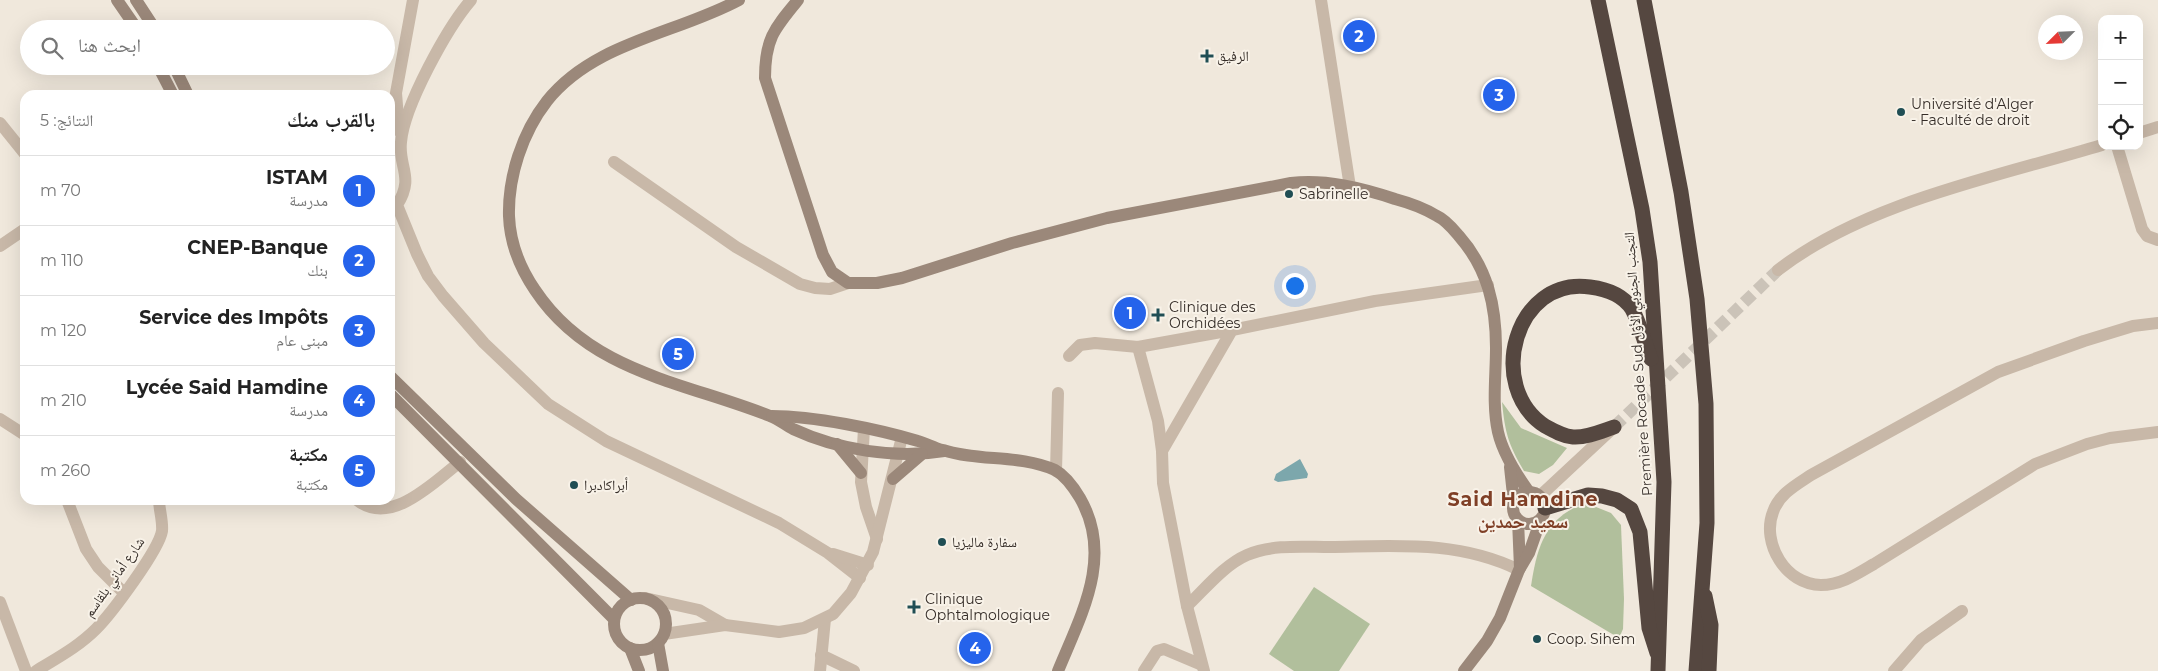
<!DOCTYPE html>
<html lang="ar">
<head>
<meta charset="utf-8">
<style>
	body { margin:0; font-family:Montserrat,"Noto Naskh Arabic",sans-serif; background:#f2f2f2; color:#222; direction:rtl }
	.controls { position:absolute; right:15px; top:15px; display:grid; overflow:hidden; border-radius:10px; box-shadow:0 5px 20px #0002 }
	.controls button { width:45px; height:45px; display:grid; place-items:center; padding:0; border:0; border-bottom:1px solid #e0e0e0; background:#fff; color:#222; font:25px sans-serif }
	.compass { position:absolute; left:2038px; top:15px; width:45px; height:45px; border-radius:50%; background:#fff; box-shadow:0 5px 20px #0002; rotate:246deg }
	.you { position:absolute; left:1294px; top:285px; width:18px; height:18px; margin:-12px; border:4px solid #fff; border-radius:50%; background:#1a73e8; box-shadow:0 0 0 8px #1a73e833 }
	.badge { display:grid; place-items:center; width:32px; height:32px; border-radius:50%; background:#2563eb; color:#fff; font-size:16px; font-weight:700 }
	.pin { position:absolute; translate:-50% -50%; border:2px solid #fff; box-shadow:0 1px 5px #0006 }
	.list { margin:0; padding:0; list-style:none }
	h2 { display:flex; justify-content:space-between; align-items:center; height:65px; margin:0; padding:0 20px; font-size:21px }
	h2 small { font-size:16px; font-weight:400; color:#767676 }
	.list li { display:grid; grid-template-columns:32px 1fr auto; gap:15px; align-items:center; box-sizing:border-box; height:70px; padding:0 20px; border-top:1px solid #e0e0e0 }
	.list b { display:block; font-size:19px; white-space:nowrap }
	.list p { margin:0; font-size:16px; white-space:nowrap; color:#767676 }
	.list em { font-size:16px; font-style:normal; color:#767676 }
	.icon { flex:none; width:28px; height:28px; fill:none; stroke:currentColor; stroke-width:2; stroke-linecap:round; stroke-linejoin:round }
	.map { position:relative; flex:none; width:2158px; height:671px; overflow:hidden; direction:ltr }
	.search { position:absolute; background:#fff; box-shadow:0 5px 20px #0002; left:20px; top:20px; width:375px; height:55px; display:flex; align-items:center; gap:12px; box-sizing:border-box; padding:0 18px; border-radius:28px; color:#767676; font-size:19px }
	.panel { position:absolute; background:#fff; box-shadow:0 5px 20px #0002; left:20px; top:90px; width:375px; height:415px; border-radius:15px; direction:rtl }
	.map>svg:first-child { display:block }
	.green { fill:#b1bf9c }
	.water { fill:#7ca7ac }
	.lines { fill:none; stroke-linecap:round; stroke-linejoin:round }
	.tertiary-tunnel { stroke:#cbc3b8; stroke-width:12; stroke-dasharray:12 6; stroke-linecap:butt }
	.pedestrian { stroke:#c8b8a8; stroke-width:12 }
	.minor { stroke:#c8b8a8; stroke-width:12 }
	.tertiary { stroke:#c8b8a8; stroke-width:12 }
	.secondary { stroke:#9b887a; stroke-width:12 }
	.motorway { stroke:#554740; stroke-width:15 }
	.poi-dot { fill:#204e54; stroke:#f8f2e8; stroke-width:2 }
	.labels { text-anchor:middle; stroke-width:4; stroke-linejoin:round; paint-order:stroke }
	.poi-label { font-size:14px; fill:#352d28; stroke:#f8f2e8; text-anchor:start }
	.street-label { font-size:14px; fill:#352d28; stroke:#f8f2e8 }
	.district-label { font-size:19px; font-weight:bold; letter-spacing:1px; fill:#7f3f26; stroke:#f8f2e8 }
</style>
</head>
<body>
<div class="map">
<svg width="2158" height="671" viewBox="0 0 2158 671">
	<rect width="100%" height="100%" fill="#f0e8dc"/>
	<!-- green -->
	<g class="green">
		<path d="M 1502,402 L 1521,428 L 1567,448 L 1553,465 L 1539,474 L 1524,471 C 1508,444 1505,432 1502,402 Z"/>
		<path d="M 1586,503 L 1611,513 L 1621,525 L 1624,599 L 1623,629 L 1619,638 L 1531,586 C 1537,547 1545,517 1586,503 Z"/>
		<path d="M 1314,587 L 1370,624 L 1339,671 L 1294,671 L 1269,654 Z"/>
	</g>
	<!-- water -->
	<path class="water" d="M 1300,459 L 1308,474 L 1307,478 L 1278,482 L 1274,480 L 1276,474 Z"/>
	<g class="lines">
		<!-- tertiary-tunnel -->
		<path class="tertiary-tunnel" d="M 1614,427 L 1778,270"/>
		<!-- pedestrian -->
		<path class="pedestrian" d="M 0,246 L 25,229"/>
		<!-- minor -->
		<g class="minor">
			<path d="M 471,0 C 447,28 404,106 401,142 C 398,167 415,177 397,205 L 417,254 L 428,276 L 443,296 L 484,343 L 548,404 L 606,441 L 779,523 L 828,553 L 860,578"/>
			<path d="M 1321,0 L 1350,187"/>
			<path d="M 0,123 L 25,154"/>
			<path d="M 399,131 L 396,93 L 413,0"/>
			<path d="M 2117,146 L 2142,229 L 2147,236 L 2158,240"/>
			<path d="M 614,162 L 736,247 L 800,284 L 815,288 L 830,289 L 848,283"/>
			<path d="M 2158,323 L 2133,326 L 2084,341 L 1998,372 L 1811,475 C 1796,485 1779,494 1773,512 C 1761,543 1786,585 1821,585 C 1841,585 1857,574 1874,564 L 2035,464 L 2087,444 L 2110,438 L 2158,432"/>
			<path d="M 1138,347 L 1158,421 L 1162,451"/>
			<path d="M 1069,356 L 1080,345 L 1095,343 L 1138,347 L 1232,330"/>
			<path d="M 0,419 L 25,435"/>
			<path d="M 1056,471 L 1058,393"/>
			<path d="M 67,500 L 86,549 L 98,567 L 124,593"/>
			<path d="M 357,500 C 391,527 434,482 460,462"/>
			<path d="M 833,554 L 868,565"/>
			<path d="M 0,602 L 26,671"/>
			<path d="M 1187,606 C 1205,589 1224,565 1247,555 C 1273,544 1303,547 1330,547 C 1396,546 1458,540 1519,570"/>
			<path d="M 821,655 L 854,671"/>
			<path d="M 36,671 C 57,658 78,647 96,629 C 111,614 159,550 162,531 C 163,521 159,509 159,500"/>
			<path d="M 820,671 L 825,619"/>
			<path d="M 1144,671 L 1157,651 L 1164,649 L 1202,665"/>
			<path d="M 1204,671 L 1187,606 L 1163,483 L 1162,451 L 1232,330 L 1375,301 L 1488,285"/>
			<path d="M 1894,671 L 1921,640 L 1962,611"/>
		</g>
		<!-- tertiary -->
		<g class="tertiary">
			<path d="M 2139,133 L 2158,127"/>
			<path d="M 1778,270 C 1866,202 1996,177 2102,145"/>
			<path d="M 864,428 L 861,482 L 866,507 L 877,539"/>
			<path d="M 1540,496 L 1613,428"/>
			<path d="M 645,598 L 699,610 L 725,625"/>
			<path d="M 664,634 L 725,625 L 779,632 L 804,628 L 833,614 L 851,593 L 873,552 L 902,437"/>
		</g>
		<!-- secondary -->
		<g class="secondary">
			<path d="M 117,0 L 137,29"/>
			<path d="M 136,0 L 155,29"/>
			<path d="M 739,0 C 676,34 594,42 547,101 C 522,133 508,177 509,216 C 510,243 520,268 535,290 C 590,373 685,382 770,416 C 779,419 785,425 793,429 C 838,450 896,459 944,451"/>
			<path d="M 798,0 C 774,29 765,39 765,78 L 823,255 L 832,272 L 848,283 L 877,283 L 902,278 L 1012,243 L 1107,218 L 1291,183 C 1326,179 1362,188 1395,199 C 1410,203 1424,208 1437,216 C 1446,220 1453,229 1459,236 C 1488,269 1496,306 1496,348 C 1496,376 1492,404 1498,432 C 1503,454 1516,474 1529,492"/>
			<path d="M 158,66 L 173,95"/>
			<path d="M 174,66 L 188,95"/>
			<path d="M 390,376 L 516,499 L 631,600"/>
			<path d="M 390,394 L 614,619"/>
			<path d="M 772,416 C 814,416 877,429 918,441 C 926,443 934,448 943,450 C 979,462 1019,454 1055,470 C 1066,476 1074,488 1080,498 C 1114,557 1081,615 1058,671"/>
			<path d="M 837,444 L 861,473"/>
			<path d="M 1510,467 L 1514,504"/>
			<path d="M 893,479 L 922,454"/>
			<circle cx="1529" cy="508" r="16"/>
			<path d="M 1518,520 L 1520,568"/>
			<circle cx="640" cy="624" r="26"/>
			<path d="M 658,643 L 663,671"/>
			<path d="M 630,648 L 639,671"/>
			<path d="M 1464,671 L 1487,641 L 1500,618 L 1519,570 L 1529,553 L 1541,519"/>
		</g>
		<!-- motorway -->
		<g class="motorway">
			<path d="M 1598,0 L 1642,209 L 1650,262 L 1664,482 L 1658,671"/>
			<path d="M 1644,0 L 1681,192 L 1697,299 L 1706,404 L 1707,523 L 1696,671"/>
			<path d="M 1614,427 C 1602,431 1586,438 1573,437 C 1563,436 1554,431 1545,426 C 1485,387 1515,276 1590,287 C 1606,289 1623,295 1632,309 C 1641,325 1644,343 1651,359"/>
			<path d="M 1545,508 L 1588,495 L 1602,496 L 1617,500 L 1631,509 L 1640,532 L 1649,628 L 1657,653"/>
			<path d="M 1705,596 L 1711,625 L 1709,671"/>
		</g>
	</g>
	<!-- markers -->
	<g class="poi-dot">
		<path d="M1204.5 48.5h5v5h5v5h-5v5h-5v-5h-5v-5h5z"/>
		<circle cx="1901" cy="112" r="5"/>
		<circle cx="1289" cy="194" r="5"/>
		<path d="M1155.5 307.5h5v5h5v5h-5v5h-5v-5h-5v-5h5z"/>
		<circle cx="574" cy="485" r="5"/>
		<circle cx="942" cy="542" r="5"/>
		<path d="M911.5 599.5h5v5h5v5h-5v5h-5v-5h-5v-5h5z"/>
		<circle cx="1537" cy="639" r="5"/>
	</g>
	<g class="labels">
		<!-- poi labels -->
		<g class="poi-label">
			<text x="1217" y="61">الرفيق</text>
			<text x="1911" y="109">Université d'Alger<tspan x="1911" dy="16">- Faculté de droit</tspan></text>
			<text x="1299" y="199">Sabrinelle</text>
			<text x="1169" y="312">Clinique des<tspan x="1169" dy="16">Orchidées</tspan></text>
			<text x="584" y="490">أبراكادبرا</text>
			<text x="952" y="547">سفارة ماليزيا</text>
			<text x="925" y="604">Clinique<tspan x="925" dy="16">Ophtalmologique</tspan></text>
			<text x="1547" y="644">Coop. Sihem</text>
		</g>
		<!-- street labels -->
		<g class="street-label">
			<text transform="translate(1638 364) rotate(-94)" y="5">Première Rocade Sud التجنب الجنوبي الأول</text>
			<text transform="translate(114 577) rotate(-55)" y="5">شارع أماني بلقاسم</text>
		</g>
		<!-- district labels -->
		<g class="district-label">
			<text x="1523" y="506">Said Hamdine<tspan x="1523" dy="22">سعيد حمدين</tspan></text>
		</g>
	</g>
</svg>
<div class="controls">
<button>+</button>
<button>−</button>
<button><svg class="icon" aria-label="locate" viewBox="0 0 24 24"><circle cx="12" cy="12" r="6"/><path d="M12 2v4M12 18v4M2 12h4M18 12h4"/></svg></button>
</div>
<svg class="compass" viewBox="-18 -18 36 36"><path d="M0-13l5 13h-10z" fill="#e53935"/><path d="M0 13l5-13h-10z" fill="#767676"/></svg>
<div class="you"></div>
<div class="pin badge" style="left:1130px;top:313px">1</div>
<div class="pin badge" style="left:1359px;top:36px">2</div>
<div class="pin badge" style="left:1499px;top:95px">3</div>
<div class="pin badge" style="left:975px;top:648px">4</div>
<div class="pin badge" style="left:678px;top:354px">5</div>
<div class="search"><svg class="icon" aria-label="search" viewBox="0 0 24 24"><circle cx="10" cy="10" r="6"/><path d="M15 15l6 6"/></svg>ابحث هنا</div>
<section class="panel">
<h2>بالقرب منك<small>النتائج: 5</small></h2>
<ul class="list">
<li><span class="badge">1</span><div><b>ISTAM</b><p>مدرسة</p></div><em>70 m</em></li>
<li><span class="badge">2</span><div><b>CNEP-Banque</b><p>بنك</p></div><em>110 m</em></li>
<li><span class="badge">3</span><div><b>Service des Impôts</b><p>مبنى عام</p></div><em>120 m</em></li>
<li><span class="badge">4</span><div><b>Lycée Said Hamdine</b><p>مدرسة</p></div><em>210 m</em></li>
<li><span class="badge">5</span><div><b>مكتبة</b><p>مكتبة</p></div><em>260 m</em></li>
</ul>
</section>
</div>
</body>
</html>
